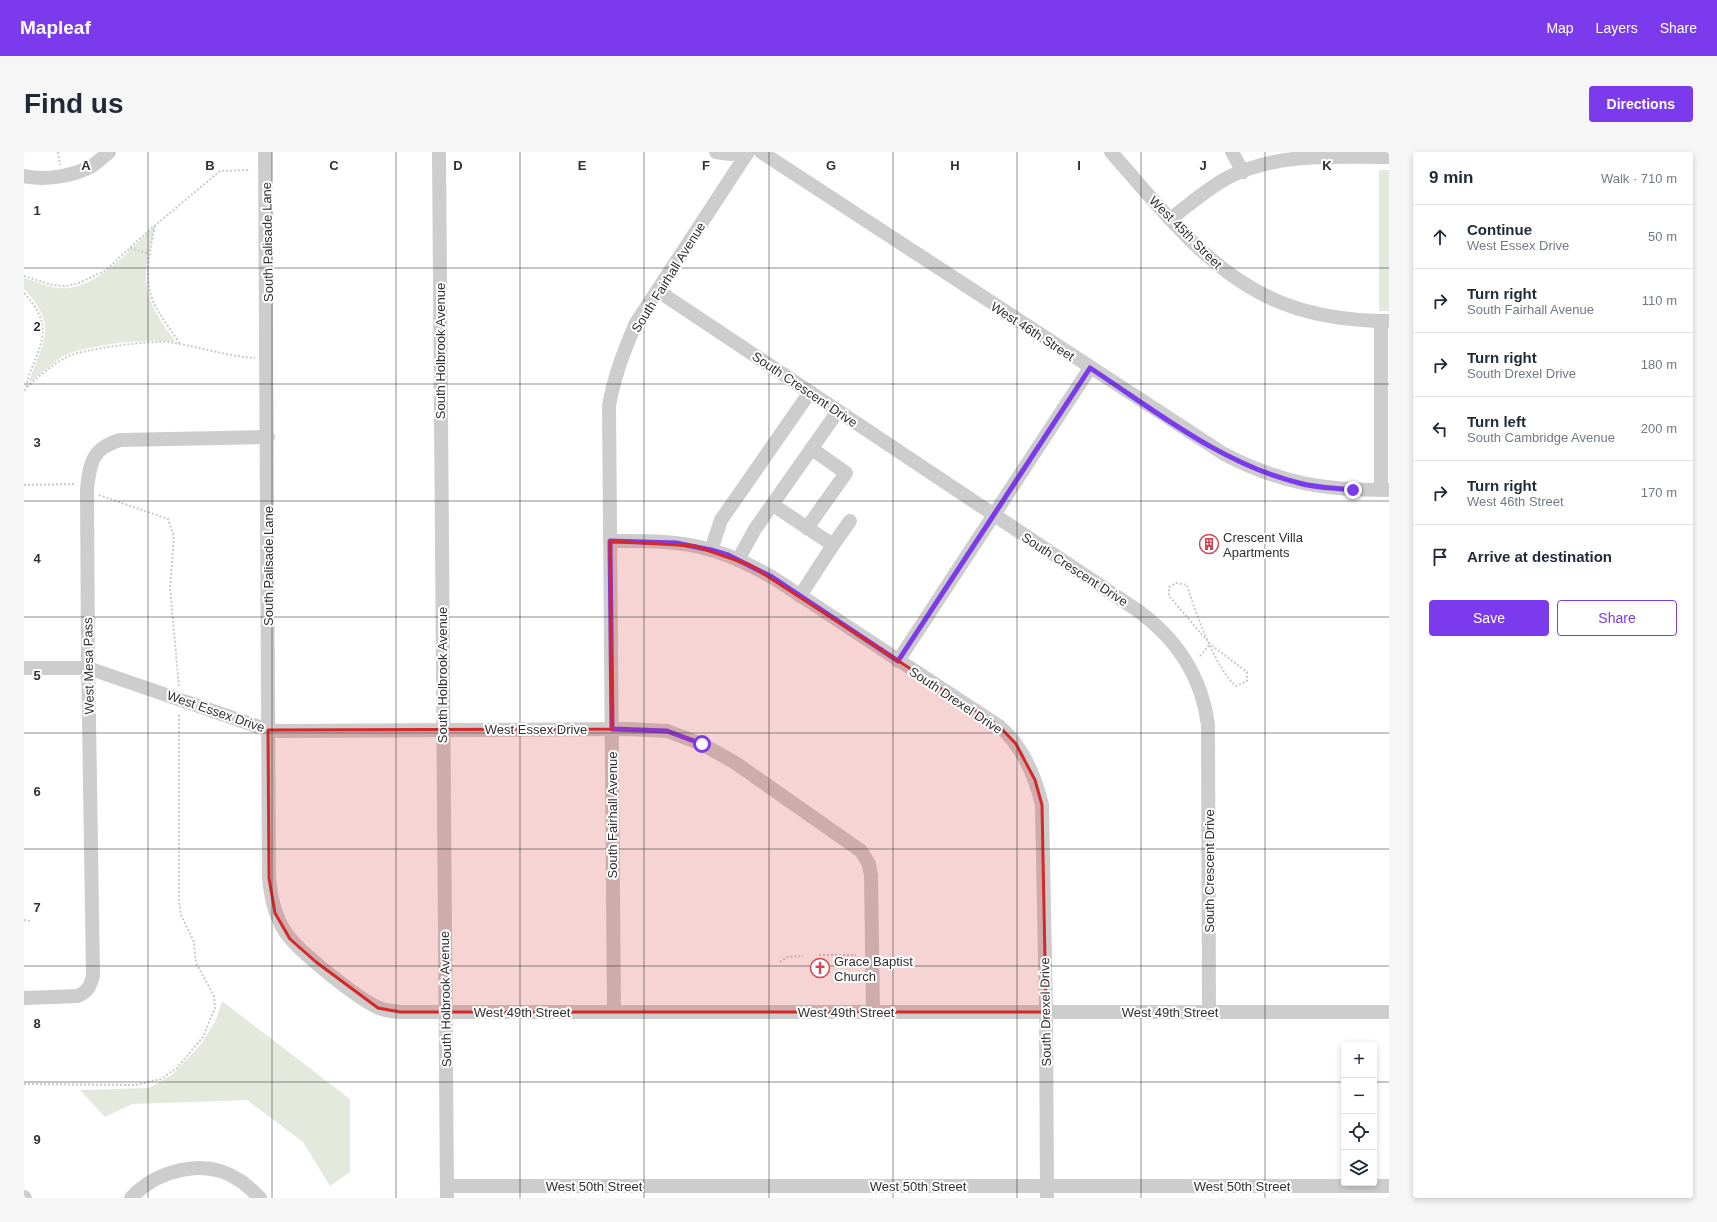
<!DOCTYPE html>
<html lang="en">
<head>
<meta charset="utf-8">
<style>
	body { margin:0; font-family:Helvetica,sans-serif; background:#f6f6f7; color:#1f2937 }
	.controls { position:absolute; right:12px; bottom:12px; display:grid; overflow:hidden; border-radius:4px; box-shadow:0 2px 6px #0003 }
	.controls button { width:36px; height:36px; display:grid; place-items:center; padding:0; border:0; border-bottom:1px solid #e0e1e3; background:#fff; color:#1f2937; font:20px sans-serif }
	.stop { position:absolute; width:12px; height:12px; margin:-9px; border:3px solid #7c3aed; border-radius:50%; background:#fff }
	.stop.end { background:#7c3aed; border-color:#fff; box-shadow:0 1px 4px #0008 }
	.list { margin:0; padding:0; list-style:none }
	h2 { display:flex; justify-content:space-between; align-items:center; height:52px; margin:0; padding:0 16px; font-size:17px }
	h2 small { font-size:13px; font-weight:400; color:#747a83 }
	.list li { display:grid; grid-template-columns:26px 1fr auto; gap:12px; align-items:center; box-sizing:border-box; height:64px; padding:0 16px; border-top:1px solid #e0e1e3 }
	.list b { display:block; font-size:15px; white-space:nowrap }
	.list p { margin:0; font-size:13px; white-space:nowrap; color:#747a83 }
	.list em { font-size:13px; font-style:normal; color:#747a83 }
	.actions { display:flex; gap:8px; padding:12px 16px }
	.actions a { flex:1; padding:9px 0; border:1px solid #7c3aed; border-radius:4px; text-align:center; font-size:14px; color:#7c3aed }
	.actions .main { background:#7c3aed; color:#fff }
	.icon { flex:none; width:22px; height:22px; fill:none; stroke:currentColor; stroke-width:2; stroke-linecap:round; stroke-linejoin:round }
	.map { position:relative; flex:none; width:1365px; height:1046px; overflow:hidden; border-radius:4px }
	header { display:flex; align-items:center; gap:24px; box-sizing:border-box; height:56px; padding:0 20px; background:#7c3aed; color:#fff }
	header strong { font-size:19px }
	nav { display:flex; gap:22px; margin-inline-start:auto; font-size:14px }
	.intro { display:flex; align-items:center; justify-content:space-between; box-sizing:border-box; height:96px; padding:0 24px }
	h1 { margin:0; font-size:28px }
	.button { padding:10px 18px; border-radius:4px; background:#7c3aed; color:#fff; font-size:14px; font-weight:700 }
	main { display:flex; gap:24px; padding:0 24px }
	aside { flex:1; background:#fff; border-radius:4px; box-shadow:0 2px 6px #0003 }
	.map>svg:first-child { display:block }
	.green { fill:#e4e9dd }
	.lines { fill:none; stroke-linecap:round; stroke-linejoin:round }
	.path { stroke:#cacaca; stroke-width:2; stroke-dasharray:2 2; stroke-linecap:butt }
	.minor { stroke:#cdcdcd; stroke-width:14 }
	.route { stroke:#7c3aed; stroke-width:5 }
	.marked { fill:#d62828; fill-opacity:0.2; stroke:#d62828; stroke-width:3; stroke-linejoin:round }
	.grid { fill:none; stroke:#303030; stroke-width:1; stroke-opacity:0.55 }
	.labels { text-anchor:middle; stroke-width:4; stroke-linejoin:round; paint-order:stroke }
	.street-label { font-size:13px; fill:#303030; stroke:#fff }
	.poi-label { font-size:13px; fill:#303030; stroke:#fff; text-anchor:start }
	.grid-label { font-size:13px; text-anchor:middle; font-weight:bold; fill:#303030; stroke:#fff; stroke-width:4; stroke-linejoin:round; paint-order:stroke }
</style>
</head>
<body>
<header>
<strong>Mapleaf</strong>
<nav><a>Map</a><a>Layers</a><a>Share</a></nav>
</header>
<div class="intro"><h1>Find us</h1><a class="button">Directions</a></div>
<main>
<div class="map">
<svg width="1365" height="1046" viewBox="0 0 1365 1046">
	<rect width="100%" height="100%" fill="#fff"/>
	<!-- green -->
	<g class="green">
		<rect x="1355" y="18" width="10" height="141"/>
		<path d="M 131,74 C 128,90 121,111 122,126 C 123,151 138,172 152,190 C 122,186 73,192 44,202 C 31,207 18,221 7,230 L 5,229 C 20,187 34,173 0,137 L 0,126 C 14,130 30,138 45,136 C 80,131 106,96 131,74 Z"/>
		<path d="M 198,849 L 326,947 L 326,1020 L 306,1034 L 279,990 L 223,948 L 108,952 L 81,965 L 56,938 L 125,936 L 149,922 L 177,892 L 191,870 Z"/>
	</g>
	<g class="lines">
		<!-- path -->
		<g class="path">
			<path d="M 34,0 L 36,13"/>
			<path d="M 131,74 C 126,99 118,129 131,153 C 138,167 148,179 156,192"/>
			<path d="M 106,96 L 126,102"/>
			<path d="M 0,124 L 28,133 L 42,134 L 55,131 L 72,123 L 82,118 L 122,81 L 196,19 L 225,18"/>
			<path d="M 0,141 C 27,171 21,185 6,220 C 3,227 4,234 0,240"/>
			<path d="M 3,235 C 16,224 29,211 45,204 C 61,197 126,188 144,190 C 173,194 201,204 231,206"/>
			<path d="M 0,333 L 52,332"/>
			<path d="M 75,343 L 144,367 L 150,385 L 146,436 L 155,534"/>
			<path d="M 1186,492 L 1145,444 L 1145,435 L 1152,431 L 1163,433 C 1170,457 1193,520 1212,534 L 1223,529 L 1223,520 L 1186,492"/>
			<path d="M 1176,504 L 1186,492"/>
			<path d="M 0,768 L 6,769"/>
			<path d="M 795,803 L 832,803"/>
			<path d="M 756,810 L 763,805 L 779,804"/>
			<path d="M 0,932 L 112,933 L 137,927 L 153,916 L 179,885 L 191,856 L 190,844 L 172,811 L 170,790 L 157,763 L 155,748 L 155,561"/>
		</g>
		<!-- minor -->
		<g class="minor">
			<path d="M 241,0 L 245,726 C 247,745 250,761 260,778 C 271,797 334,847 355,856 C 362,859 368,859 376,860 L 1365,860"/>
			<path d="M 415,0 L 423,1046"/>
			<path d="M 692,0 L 706,2 L 718,0"/>
			<path d="M 737,0 L 1200,302 C 1258,332 1300,338 1365,338"/>
			<path d="M 1087,0 C 1136,55 1186,123 1258,151 C 1291,164 1329,169 1365,169"/>
			<path d="M 1208,0 L 1219,20"/>
			<path d="M 0,24 C 21,29 49,24 68,14 C 74,10 79,5 85,0"/>
			<path d="M 1146,67 C 1165,53 1183,37 1203,26 C 1253,0 1311,5 1365,5"/>
			<path d="M 634,139 L 1113,458 C 1152,486 1178,525 1184,573 L 1185,861"/>
			<path d="M 1357,169 L 1357,338"/>
			<path d="M 749,353 L 809,393 L 776,444"/>
			<path d="M 783,376 L 822,321 L 788,297"/>
			<path d="M 586,389 C 620,389 654,388 687,398 C 709,404 729,415 748,425 L 975,574 C 998,594 1011,623 1018,653 L 1022,860 L 1023,1046"/>
			<path d="M 809,393 L 826,369"/>
			<path d="M 687,398 L 697,368 L 786,240"/>
			<path d="M 714,408 L 731,377 L 814,259"/>
			<path d="M 874,509 L 1066,216"/>
			<path d="M 0,516 L 64,516 L 244,578 L 256,579 L 603,577 L 643,579 L 678,592 L 710,610 L 837,699 L 845,712 L 847,724 L 849,860"/>
			<path d="M 0,846 L 54,844 C 64,839 66,835 69,824 L 64,503 L 63,337 C 66,311 68,296 96,288 L 244,285"/>
			<path d="M 590,860 L 585,254 C 590,224 600,198 612,171 L 724,0"/>
			<path d="M 423,1034 L 1365,1034"/>
			<path d="M 0,1045 L 1,1046"/>
			<path d="M 107,1046 C 133,1018 181,1005 215,1028 C 223,1033 230,1040 236,1046"/>
		</g>
	</g>
	<g class="lines">
		<!-- route -->
		<path class="route" d="M 678,592 L 643,579 L 588,577 L 586,389 L 652,391 L 687,398 L 704,403 L 748,425 L 874,509 L 1066,216 C 1132,259 1197,312 1275,331 C 1292,336 1311,336 1329,338"/>
	</g>
	<!-- marked area -->
	<path class="marked" d="M 586,389 L 671,394 L 726,413 L 975,574 L 992,592 L 1011,628 L 1018,653 L 1022,860 L 376,860 L 354,856 L 292,810 L 266,787 L 251,761 L 245,726 L 244,578 L 588,577 Z"/>
	<!-- grid -->
	<path class="grid" d="M 124,0 L 124,1046M 248,0 L 248,1046M 372,0 L 372,1046M 496,0 L 496,1046M 620,0 L 620,1046M 745,0 L 745,1046M 869,0 L 869,1046M 993,0 L 993,1046M 1117,0 L 1117,1046M 1241,0 L 1241,1046M 0,116 L 1365,116M 0,232 L 1365,232M 0,349 L 1365,349M 0,465 L 1365,465M 0,581 L 1365,581M 0,697 L 1365,697M 0,814 L 1365,814M 0,930 L 1320,930M 1350,930 L 1365,930"/>
	<!-- icons -->
	<defs>
		<symbol id="building-ring" viewBox="-11 -11 22 22"><circle r="9.5" fill="#fff" stroke="#d34754" stroke-width="1.5"/><path d="M-4-6H4V6H1V3H-1V6H-4ZM-2.5-4.3h1.7v1.8h-1.7ZM.8-4.3h1.7v1.8H.8ZM-2.5-1h1.7V.8h-1.7ZM.8-1h1.7V.8H.8Z" fill="#d34754"/></symbol>
		<symbol id="church-ring" viewBox="-11 -11 22 22"><circle r="9.5" fill="#fff" stroke="#d34754" stroke-width="1.5"/><path d="M-1.2-6h2.4v3.5h3.3v2.4h-3.3V6h-2.4V-.1h-3.3v-2.4h3.3Z" fill="#d34754"/></symbol>
	</defs>
	<g fill-rule="evenodd">
		<use href="#building-ring" x="1174" y="381" width="22" height="22"/>
		<use href="#church-ring" x="785" y="805" width="22" height="22"/>
	</g>
	<g class="labels">
		<!-- street labels -->
		<g class="street-label">
			<text transform="translate(1162 80) rotate(45)" y="5">West 45th Street</text>
			<text transform="translate(243 90) rotate(-91)" y="5">South Palisade Lane</text>
			<text transform="translate(644 125) rotate(-58)" y="5">South Fairhall Avenue</text>
			<text transform="translate(1009 179) rotate(33)" y="5">West 46th Street</text>
			<text transform="translate(416 199) rotate(-90)" y="5">South Holbrook Avenue</text>
			<text transform="translate(781 237) rotate(34)" y="5">South Crescent Drive</text>
			<text transform="translate(244 414) rotate(-90)" y="5">South Palisade Lane</text>
			<text transform="translate(1051 417) rotate(33)" y="5">South Crescent Drive</text>
			<text transform="translate(64 514) rotate(-91)" y="5">West Mesa Pass</text>
			<text transform="translate(418 523) rotate(-90)" y="5">South Holbrook Avenue</text>
			<text transform="translate(932 548) rotate(34)" y="5">South Drexel Drive</text>
			<text transform="translate(192 559) rotate(19)" y="5">West Essex Drive</text>
			<text x="512" y="582">West Essex Drive</text>
			<text transform="translate(588 663) rotate(-90)" y="5">South Fairhall Avenue</text>
			<text transform="translate(1185 719) rotate(-90)" y="5">South Crescent Drive</text>
			<text transform="translate(421 847) rotate(-91)" y="5">South Holbrook Avenue</text>
			<text x="498" y="865">West 49th Street</text>
			<text x="822" y="865">West 49th Street</text>
			<text transform="translate(1021 860) rotate(-91)" y="5">South Drexel Drive</text>
			<text x="1146" y="865">West 49th Street</text>
			<text x="570" y="1039">West 50th Street</text>
			<text x="894" y="1039">West 50th Street</text>
			<text x="1218" y="1039">West 50th Street</text>
		</g>
		<!-- poi labels -->
		<g class="poi-label">
			<text x="1199" y="390">Crescent Villa<tspan x="1199" dy="15">Apartments</tspan></text>
			<text x="810" y="814">Grace Baptist<tspan x="810" dy="15">Church</tspan></text>
		</g>
	</g>
	<g class="grid-label">
		<text x="62" y="18">A</text>
		<text x="186" y="18">B</text>
		<text x="310" y="18">C</text>
		<text x="434" y="18">D</text>
		<text x="558" y="18">E</text>
		<text x="682" y="18">F</text>
		<text x="807" y="18">G</text>
		<text x="931" y="18">H</text>
		<text x="1055" y="18">I</text>
		<text x="1179" y="18">J</text>
		<text x="1303" y="18">K</text>
		<text x="13" y="63">1</text>
		<text x="13" y="179">2</text>
		<text x="13" y="295">3</text>
		<text x="13" y="411">4</text>
		<text x="13" y="528">5</text>
		<text x="13" y="644">6</text>
		<text x="13" y="760">7</text>
		<text x="13" y="876">8</text>
		<text x="13" y="992">9</text>
	</g>
</svg>
<div class="controls">
<button>+</button>
<button>−</button>
<button><svg class="icon" aria-label="locate" viewBox="0 0 24 24"><circle cx="12" cy="12" r="6"/><path d="M12 2v4M12 18v4M2 12h4M18 12h4"/></svg></button>
<button><svg class="icon" aria-label="layers" viewBox="0 0 24 24"><path d="M12 4l9 5-9 5-9-5zM3 14l9 5 9-5"/></svg></button>
</div>
<div class="stop" style="left:678px;top:592px"></div>
<div class="stop end" style="left:1329px;top:338px"></div>
</div>
<aside>
<h2>9 min<small>Walk · 710 m</small></h2>
<ul class="list">
<li><svg class="icon" aria-label="ahead" viewBox="0 0 24 24"><path d="M12 20V5M6 11l6-6 6 6"/></svg><div><b>Continue</b><p>West Essex Drive</p></div><em>50 m</em></li>
<li><svg class="icon" aria-label="right" viewBox="0 0 24 24"><path d="M7 20v-9h11M14 6l5 5-5 5"/></svg><div><b>Turn right</b><p>South Fairhall Avenue</p></div><em>110 m</em></li>
<li><svg class="icon" aria-label="right" viewBox="0 0 24 24"><path d="M7 20v-9h11M14 6l5 5-5 5"/></svg><div><b>Turn right</b><p>South Drexel Drive</p></div><em>180 m</em></li>
<li><svg class="icon" aria-label="left" viewBox="0 0 24 24"><path d="M17 20v-9H6M10 6l-5 5 5 5"/></svg><div><b>Turn left</b><p>South Cambridge Avenue</p></div><em>200 m</em></li>
<li><svg class="icon" aria-label="right" viewBox="0 0 24 24"><path d="M7 20v-9h11M14 6l5 5-5 5"/></svg><div><b>Turn right</b><p>West 46th Street</p></div><em>170 m</em></li>
<li><svg class="icon" aria-label="arrive" viewBox="0 0 24 24"><path d="M6 21V4h12l-3 4 3 4H6"/></svg><div><b>Arrive at destination</b></div></li>
</ul>
<div class="actions"><a class="main">Save</a><a>Share</a></div>
</aside>
</main>
</body>
</html>
